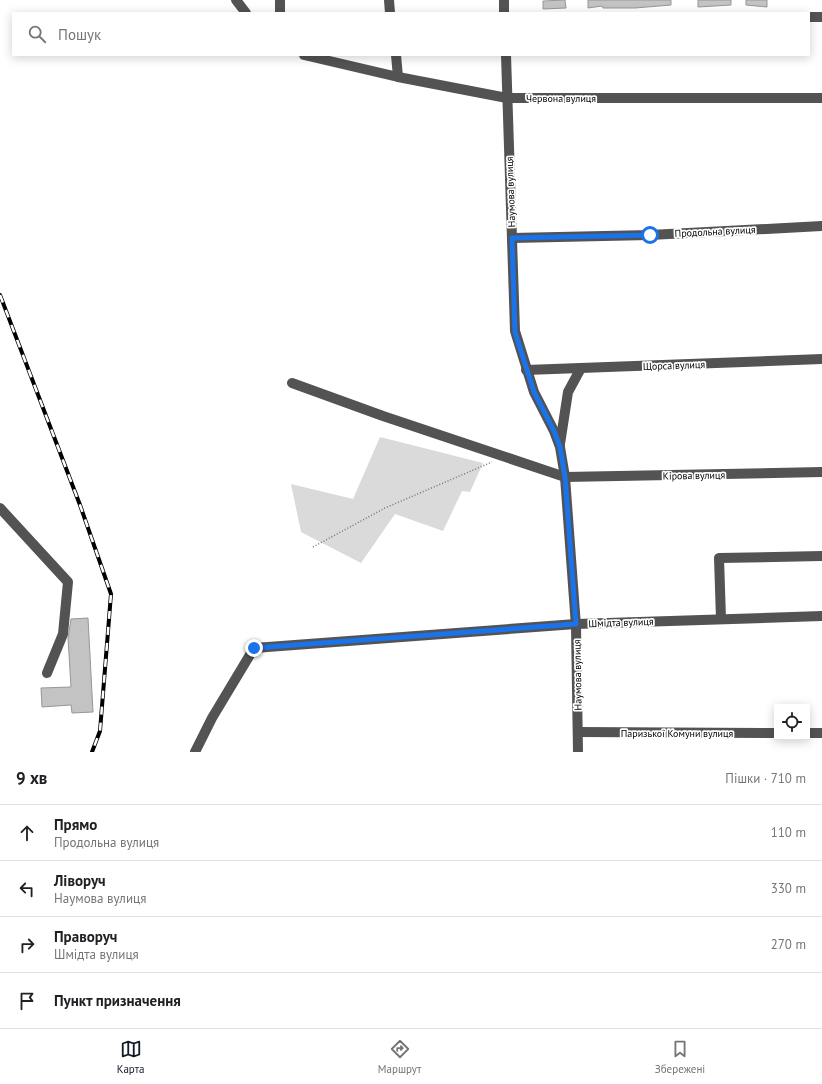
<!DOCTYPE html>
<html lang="uk">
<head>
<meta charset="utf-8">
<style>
	body { margin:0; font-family:"PT Sans",sans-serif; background:#f6f6f6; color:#202124 }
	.controls { position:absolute; right:12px; bottom:12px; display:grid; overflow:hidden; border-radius:0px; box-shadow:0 2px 10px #0003 }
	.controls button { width:36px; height:36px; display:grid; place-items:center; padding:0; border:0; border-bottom:1px solid #e0e0e0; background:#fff; color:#202124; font:20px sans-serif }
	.stop { position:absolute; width:12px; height:12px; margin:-9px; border:3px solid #1a73e8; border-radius:50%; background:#fff }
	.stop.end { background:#1a73e8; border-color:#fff; box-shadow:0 1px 4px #0008 }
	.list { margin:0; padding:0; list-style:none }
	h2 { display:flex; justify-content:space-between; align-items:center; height:52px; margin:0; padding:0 16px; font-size:17px }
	h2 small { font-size:13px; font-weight:400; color:#757577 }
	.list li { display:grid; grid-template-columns:26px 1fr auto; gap:12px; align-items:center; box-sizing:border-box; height:56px; padding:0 16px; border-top:1px solid #e0e0e0 }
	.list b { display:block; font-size:15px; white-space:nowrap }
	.list p { margin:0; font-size:13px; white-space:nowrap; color:#757577 }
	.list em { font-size:13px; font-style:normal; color:#757577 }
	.icon { flex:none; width:22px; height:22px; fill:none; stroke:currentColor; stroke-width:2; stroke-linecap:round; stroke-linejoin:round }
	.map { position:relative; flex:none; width:822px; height:752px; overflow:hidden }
	.search { position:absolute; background:#fff; box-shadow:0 2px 10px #0003; left:12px; right:12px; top:12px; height:44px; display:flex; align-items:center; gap:10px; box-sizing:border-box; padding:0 14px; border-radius:0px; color:#757577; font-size:15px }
	.sheet { height:276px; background:#fff }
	nav { display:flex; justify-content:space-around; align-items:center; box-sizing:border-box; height:56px; border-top:1px solid #e0e0e0; background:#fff; font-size:11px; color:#757577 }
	nav a { display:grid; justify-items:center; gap:2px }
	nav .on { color:#111827 }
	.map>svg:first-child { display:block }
	.green { fill:#dadada }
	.building { fill:#c3c3c3; stroke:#979797 }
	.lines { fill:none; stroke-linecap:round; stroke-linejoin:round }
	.path { stroke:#757575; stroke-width:1.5; stroke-dasharray:1 2; stroke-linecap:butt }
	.minor { stroke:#535353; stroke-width:10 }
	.rail-casing { stroke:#000; stroke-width:4 }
	.rail { stroke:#fff; stroke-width:2.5; stroke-dasharray:8; stroke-linecap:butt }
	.route { stroke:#1a73e8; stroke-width:5 }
	.labels { text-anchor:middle; stroke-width:3.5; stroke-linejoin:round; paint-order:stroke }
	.street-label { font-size:10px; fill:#000; stroke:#fff }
</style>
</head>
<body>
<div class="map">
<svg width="822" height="752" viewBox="0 0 822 752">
	<rect width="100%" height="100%" fill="#fff"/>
	<!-- green -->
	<path class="green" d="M 380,437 L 483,463 L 470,492 L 462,491 L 443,531 L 395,514 L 361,563 L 301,532 L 291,484 L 353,499 Z"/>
	<!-- building -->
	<g class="building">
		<path d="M 565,0 L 566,8 L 543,9 L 543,1 Z"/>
		<path d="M 588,0 L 671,0 L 671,5 L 635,8 L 603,8 L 602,6 L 588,8 Z"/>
		<path d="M 698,0 L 731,0 L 731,5 L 698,7 Z"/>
		<path d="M 746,0 L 767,0 L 767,7 L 746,5 Z"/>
		<path d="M 88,618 L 93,712 L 72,713 L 71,705 L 42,707 L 41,688 L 71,687 L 68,638 L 71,619 Z"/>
	</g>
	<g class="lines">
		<!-- path -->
		<path class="path" d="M 313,547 L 385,508 L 492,462"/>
		<!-- minor -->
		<g class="minor">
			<path d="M 236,0 L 246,13"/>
			<path d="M 389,0 L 390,13"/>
			<path d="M 504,0 L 504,13"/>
			<path d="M 280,13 L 280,0"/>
			<path d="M 809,17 L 822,17"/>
			<path d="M 304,55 L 398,77 L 507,98 L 822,98"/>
			<path d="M 396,55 L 398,77"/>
			<path d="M 506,55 L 515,331 L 534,392 L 554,431 L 560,447 L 565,477 L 576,626 L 578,752"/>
			<path d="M 512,238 L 650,235 L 822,226"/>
			<path d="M 526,370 L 822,359"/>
			<path d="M 292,383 L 383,416 L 565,477 L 822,472"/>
			<path d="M 560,444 L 568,392 L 581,368"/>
			<path d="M 0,508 L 68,582 L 63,634 L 47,673"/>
			<path d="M 721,619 L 719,558 L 822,556"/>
			<path d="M 578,732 L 777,733"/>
			<path d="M 807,733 L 822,733"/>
			<path d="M 195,752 L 212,718 L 254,648 L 576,624 L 822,616"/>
		</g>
		<defs>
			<path id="rail" d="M 0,295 L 80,505 L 111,594 L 100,731 L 92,752"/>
		</defs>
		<!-- rail casing -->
		<use href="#rail" class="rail-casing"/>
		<!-- rail -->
		<use href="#rail" class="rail"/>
	</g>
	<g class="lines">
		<!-- route -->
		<path class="route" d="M 254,648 L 576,624 L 565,477 L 560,447 L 554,431 L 534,392 L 515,332 L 512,238 L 650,235"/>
	</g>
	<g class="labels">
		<!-- street labels -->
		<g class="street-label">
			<text x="561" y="102">Червона вулиця</text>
			<text transform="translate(510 192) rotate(-92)" y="4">Наумова вулиця</text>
			<text transform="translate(715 231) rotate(-3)" y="4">Продольна вулиця</text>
			<text transform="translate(674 365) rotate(-2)" y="4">Щорса вулиця</text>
			<text transform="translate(694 475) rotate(-1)" y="4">Кірова вулиця</text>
			<text transform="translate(621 622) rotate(-2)" y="4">Шмідта вулиця</text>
			<text transform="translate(577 675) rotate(-91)" y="4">Наумова вулиця</text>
			<text x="677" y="737">Паризької Комуни вулиця</text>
		</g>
	</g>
</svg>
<div class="controls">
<button><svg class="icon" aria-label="locate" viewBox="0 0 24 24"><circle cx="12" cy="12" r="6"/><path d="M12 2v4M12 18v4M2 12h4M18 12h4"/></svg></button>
</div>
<div class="stop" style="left:650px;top:235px"></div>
<div class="stop end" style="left:254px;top:648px"></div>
<div class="search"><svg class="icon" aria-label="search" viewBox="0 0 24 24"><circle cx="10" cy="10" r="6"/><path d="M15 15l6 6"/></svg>Пошук</div>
</div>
<section class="sheet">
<h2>9 хв<small>Пішки · 710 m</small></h2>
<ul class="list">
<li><svg class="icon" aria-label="ahead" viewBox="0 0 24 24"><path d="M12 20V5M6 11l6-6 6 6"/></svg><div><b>Прямо</b><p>Продольна вулиця</p></div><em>110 m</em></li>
<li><svg class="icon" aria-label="left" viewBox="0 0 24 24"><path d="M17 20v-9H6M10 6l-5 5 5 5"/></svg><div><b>Ліворуч</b><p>Наумова вулиця</p></div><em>330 m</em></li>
<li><svg class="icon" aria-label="right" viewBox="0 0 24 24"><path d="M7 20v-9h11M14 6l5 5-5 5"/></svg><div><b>Праворуч</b><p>Шмідта вулиця</p></div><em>270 m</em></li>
<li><svg class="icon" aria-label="arrive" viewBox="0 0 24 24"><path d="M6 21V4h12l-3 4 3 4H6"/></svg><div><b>Пункт призначення</b></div></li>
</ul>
</section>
<nav>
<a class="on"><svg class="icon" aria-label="map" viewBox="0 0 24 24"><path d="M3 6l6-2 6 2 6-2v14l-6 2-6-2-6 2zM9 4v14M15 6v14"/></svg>Карта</a>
<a><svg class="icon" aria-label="directions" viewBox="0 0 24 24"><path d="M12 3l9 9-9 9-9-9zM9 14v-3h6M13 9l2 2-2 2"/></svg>Маршрут</a>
<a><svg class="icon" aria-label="saved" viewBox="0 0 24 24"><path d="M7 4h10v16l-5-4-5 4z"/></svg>Збережені</a>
</nav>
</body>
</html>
